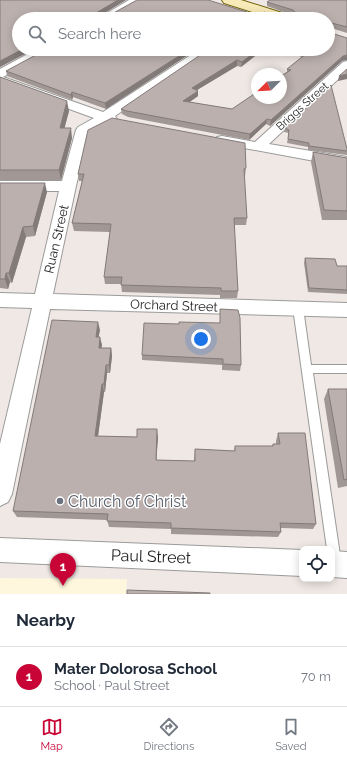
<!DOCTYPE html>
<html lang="en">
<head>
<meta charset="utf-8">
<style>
	body { margin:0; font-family:Raleway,sans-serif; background:#f2f2f3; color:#1f2937 }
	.controls { position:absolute; right:12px; bottom:12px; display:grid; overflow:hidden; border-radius:8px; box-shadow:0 2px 10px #0003 }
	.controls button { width:36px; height:36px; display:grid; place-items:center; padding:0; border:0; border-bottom:1px solid #e0e1e3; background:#fff; color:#1f2937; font:20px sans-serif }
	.compass { position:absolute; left:251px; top:68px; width:36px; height:36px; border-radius:50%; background:#fff; box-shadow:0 2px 10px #0003; rotate:246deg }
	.you { position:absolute; left:201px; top:339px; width:14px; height:14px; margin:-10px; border:3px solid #fff; border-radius:50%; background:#1a73e8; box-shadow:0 0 0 6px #1a73e833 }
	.badge { display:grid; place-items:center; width:26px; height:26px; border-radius:50%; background:#c70435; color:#fff; font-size:13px; font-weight:700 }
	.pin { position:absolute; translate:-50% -33px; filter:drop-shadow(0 1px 2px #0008) }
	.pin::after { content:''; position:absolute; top:21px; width:14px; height:12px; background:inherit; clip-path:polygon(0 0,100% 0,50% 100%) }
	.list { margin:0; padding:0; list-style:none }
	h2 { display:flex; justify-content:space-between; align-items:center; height:52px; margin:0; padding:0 16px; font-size:17px }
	h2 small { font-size:13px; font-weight:400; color:#747a83 }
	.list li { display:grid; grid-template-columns:26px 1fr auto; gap:12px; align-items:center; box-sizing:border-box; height:60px; padding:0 16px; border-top:1px solid #e0e1e3 }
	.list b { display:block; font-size:15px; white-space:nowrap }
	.list p { margin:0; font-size:13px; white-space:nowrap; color:#747a83 }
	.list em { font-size:13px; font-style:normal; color:#747a83 }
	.icon { flex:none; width:22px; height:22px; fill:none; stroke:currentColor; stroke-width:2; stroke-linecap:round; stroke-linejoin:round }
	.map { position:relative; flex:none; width:347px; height:594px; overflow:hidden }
	.search { position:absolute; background:#fff; box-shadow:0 2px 10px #0003; left:12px; right:12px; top:12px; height:44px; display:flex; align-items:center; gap:10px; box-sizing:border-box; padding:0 14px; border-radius:22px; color:#747a83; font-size:15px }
	.sheet { height:112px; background:#fff }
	nav { display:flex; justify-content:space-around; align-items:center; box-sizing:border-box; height:56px; border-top:1px solid #e0e1e3; background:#fff; font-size:11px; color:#747a83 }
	nav a { display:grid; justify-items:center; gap:2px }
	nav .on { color:#c70435 }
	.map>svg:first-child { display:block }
	.education { fill:#fef6dd }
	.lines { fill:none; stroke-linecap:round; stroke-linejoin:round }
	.service-casing { stroke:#9b9b9b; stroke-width:2 }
	.minor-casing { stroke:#9b9b9b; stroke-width:2 }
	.secondary-casing { stroke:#726307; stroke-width:2 }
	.service { fill:#fff; fill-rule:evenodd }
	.minor { fill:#fff; fill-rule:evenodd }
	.secondary { fill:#f8ebb9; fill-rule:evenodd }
	.wall { fill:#a19795 }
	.shaded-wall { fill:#837b79 }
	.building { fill:#bbb0ad; stroke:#837b79 }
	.worship-dot { fill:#6b7280; stroke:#fff; stroke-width:1.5 }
	.labels { text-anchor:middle; stroke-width:3; stroke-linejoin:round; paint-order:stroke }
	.far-street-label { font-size:11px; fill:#1e1e1e; stroke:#fff }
	.street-label { font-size:13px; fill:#1e1e1e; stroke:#fff }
	.near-worship-label { font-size:16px; fill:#5b616d; stroke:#fff; text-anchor:start }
	.near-street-label { font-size:16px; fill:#1e1e1e; stroke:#fff }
</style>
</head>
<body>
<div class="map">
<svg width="347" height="594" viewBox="0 0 347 594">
	<rect width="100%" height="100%" fill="#efe8e4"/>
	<!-- education -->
	<path class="education" d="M 0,578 L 127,579 L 126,594 L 0,594 Z"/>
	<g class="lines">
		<defs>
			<path id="service" d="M 298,304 L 301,305 L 303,308 L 311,365 L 347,365 L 347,373 L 313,373 L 341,562 L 339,566 L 335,568 L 332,567 L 332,549 L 327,549 L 293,308 L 295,305 Z"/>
			<g id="minor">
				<path d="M 129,0 L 142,0 L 110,19 L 97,19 Z"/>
				<path d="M 37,49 L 52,49 L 50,51 L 3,77 L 103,112 L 200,49 L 214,49 L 115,116 L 117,119 L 115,122 L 106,122 L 89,132 L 76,186 L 53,294 L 347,303 L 347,317 L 50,309 L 12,494 L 8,502 L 0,506 L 0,444 L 32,308 L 0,307 L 0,293 L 35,294 L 59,191 L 0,191 L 0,181 L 62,181 L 76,130 L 78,127 L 94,118 L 0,84 L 0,69 Z"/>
				<path d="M 347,61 L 347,71 L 269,144 L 347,157 L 347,167 L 217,143 L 215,140 L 217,137 L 222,136 L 255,142 L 343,62 Z"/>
				<path d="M 0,538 L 302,550 L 302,576 L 0,562 Z"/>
				<path d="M 332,551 L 347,552 L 347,578 L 332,577 Z"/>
			</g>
			<path id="secondary" d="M 222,0 L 241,0 L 292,16 L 294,19 L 274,19 L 224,3 Z"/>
		</defs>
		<!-- service casing -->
		<use href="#service" class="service-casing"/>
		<!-- minor casing -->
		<use href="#minor" class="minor-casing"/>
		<!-- secondary casing -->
		<use href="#secondary" class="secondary-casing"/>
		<!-- service -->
		<use href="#service" class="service"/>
		<!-- minor -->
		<use href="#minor" class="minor"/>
		<!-- secondary -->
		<use href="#secondary" class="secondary"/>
	</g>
	<!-- wall -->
	<g class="wall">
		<path d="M 0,0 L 126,0 L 101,15 L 248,16 L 293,16 L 292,15 L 267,6 L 267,2 L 347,0 L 347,33 L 328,27 L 19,19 L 19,49 L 34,49 L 0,67 Z"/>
		<path d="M 197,49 L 106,109 L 73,97 L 72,100 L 7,76 L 6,71 Z"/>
		<path d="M 264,49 L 241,67 L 237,66 L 197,90 L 198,91 L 198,96 L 189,102 L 232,109 L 287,72 L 287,69 L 302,57 L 279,49 L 328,49 L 342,61 L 270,126 L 266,124 L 249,140 L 128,117 L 122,114 L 121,109 Z"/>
		<path d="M 0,77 L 69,111 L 64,128 L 72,138 L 61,180 L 0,180 Z"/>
		<path d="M 285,128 L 347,149 L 347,155 L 308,150 L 308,147 L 287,143 L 289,133 L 284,132 Z"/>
		<path d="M 313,152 L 347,158 L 347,220 L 322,220 L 311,162 Z"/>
		<path d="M 246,168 L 245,176 L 244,176 L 247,218 L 246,225 L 234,225 L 238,291 L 237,298 L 220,298 L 220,295 L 122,292 L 121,284 L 105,284 L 104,277 L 110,232 L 74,231 L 72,223 L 82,181 L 79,181 L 78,174 Z"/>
		<path d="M 0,183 L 47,192 L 35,236 L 26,237 L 12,283 L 10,282 L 8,289 L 0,288 Z"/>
		<path d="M 305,258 L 337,266 L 347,266 L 347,294 L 308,292 L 304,263 Z"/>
		<path d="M 220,309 L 241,365 L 240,371 L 222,370 L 222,365 L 142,360 L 142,355 L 179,324 L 220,323 Z"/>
		<path d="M 100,330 L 98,337 L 102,345 L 101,348 L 111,348 L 112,356 L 110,373 L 107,373 L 105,392 L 104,392 L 98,436 L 137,437 L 158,437 L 156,460 L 194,461 L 195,449 L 234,451 L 235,446 L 272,446 L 273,444 L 276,444 L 276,441 L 278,433 L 316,524 L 313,529 L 281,528 L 281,532 L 278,537 L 171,534 L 171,529 L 109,527 L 107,520 L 17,517 L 13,511 Z"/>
		<path d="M 328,389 L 347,389 L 347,486 L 338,488 L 324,399 Z"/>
	</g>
	<!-- shaded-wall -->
	<g class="shaded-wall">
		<path d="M 118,0 L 126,0 L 96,18 L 95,15 L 96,13 Z"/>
		<path d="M 23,49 L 34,49 L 0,67 L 0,61 Z"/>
		<path d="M 190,49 L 197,49 L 106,109 L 105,103 Z"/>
		<path d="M 259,49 L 264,49 L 241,67 L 242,62 Z"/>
		<path d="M 347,55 L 347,60 L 342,61 L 270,126 L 271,120 L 343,56 Z"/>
		<path d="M 237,60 L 237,66 L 192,93 L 192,88 Z"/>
		<path d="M 347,74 L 347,79 L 338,81 L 339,76 Z"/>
		<path d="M 198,91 L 198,96 L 183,107 L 183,101 Z"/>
		<path d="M 72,92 L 73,97 L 72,100 L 71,95 Z"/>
		<path d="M 67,101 L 69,111 L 62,138 L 60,128 Z"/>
		<path d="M 267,119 L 266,124 L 249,140 L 250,134 Z"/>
		<path d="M 71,128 L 72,138 L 61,180 L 59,170 Z"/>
		<path d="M 45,183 L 47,192 L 35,236 L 33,226 Z"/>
		<path d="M 23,227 L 26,237 L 12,283 L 9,273 Z"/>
		<path d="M 6,273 L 10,282 L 8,289 L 5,279 Z"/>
		<path d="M 98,322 L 100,330 L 97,345 L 96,337 Z"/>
		<path d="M 100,337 L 102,345 L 100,356 L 99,348 Z"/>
		<path d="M 111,348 L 112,356 L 110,373 L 109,365 Z"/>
		<path d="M 106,365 L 107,373 L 105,392 L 104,384 Z"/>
		<path d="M 102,384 L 104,392 L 97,443 L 95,436 Z"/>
		<path d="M 157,429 L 158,437 L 156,467 L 156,460 Z"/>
	</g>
	<!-- building -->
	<g class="building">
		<path d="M 0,0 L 118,0 L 96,13 L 95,15 L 110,15 L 137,0 L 208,0 L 247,12 L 246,14 L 248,16 L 260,16 L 264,12 L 275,16 L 295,16 L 296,13 L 293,10 L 267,2 L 270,0 L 347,0 L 347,27 L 328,22 L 328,28 L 328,19 L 19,19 L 19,49 L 23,49 L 0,61 Z"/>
		<path d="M 328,32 L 347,38 L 347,55 L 343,56 L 271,120 L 267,119 L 250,134 L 127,111 L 121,109 L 209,49 L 259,49 L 242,62 L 237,60 L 192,88 L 198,91 L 183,101 L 232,109 L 257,92 L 257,98 L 281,98 L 281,76 L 291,70 L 287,69 L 307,53 L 294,49 L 328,49 Z"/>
		<path d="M 47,49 L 190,49 L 105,103 L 72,92 L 71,95 L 6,71 Z"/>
		<path d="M 347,69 L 347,74 L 339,76 Z"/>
		<path d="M 0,77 L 67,101 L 60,128 L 71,128 L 59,170 L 0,170 Z"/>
		<path d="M 331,85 L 347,149 L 347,151 L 309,146 L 309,143 L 288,139 L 289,130 L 285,128 Z"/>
		<path d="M 112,118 L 245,143 L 246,168 L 244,169 L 247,218 L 234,218 L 238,291 L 221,291 L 221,288 L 121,285 L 122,277 L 104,277 L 111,224 L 72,223 L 84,174 L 78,174 L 88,130 Z"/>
		<path d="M 313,152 L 347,158 L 347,211 L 324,210 Z"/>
		<path d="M 0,183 L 45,183 L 33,226 L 23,227 L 9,273 L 6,273 L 5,279 L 0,279 Z"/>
		<path d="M 305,258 L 335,259 L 337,266 L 347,266 L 347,290 L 309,288 Z"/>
		<path d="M 220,309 L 238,310 L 240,318 L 241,365 L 223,364 L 223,359 L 142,355 L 144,323 L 179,324 L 179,322 L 220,323 Z"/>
		<path d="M 52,320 L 98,322 L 96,337 L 100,337 L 99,348 L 111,348 L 109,365 L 106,365 L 104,384 L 102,384 L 95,436 L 137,437 L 137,429 L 157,429 L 156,460 L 195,461 L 195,449 L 235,451 L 235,446 L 273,446 L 273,444 L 280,444 L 278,433 L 305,433 L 316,524 L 280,523 L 281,532 L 171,528 L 171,523 L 107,521 L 108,514 L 13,511 Z"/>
		<path d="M 328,389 L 347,389 L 347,479 L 344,480 Z"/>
		<path d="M 127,590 L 210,593 L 210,594 L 127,594 Z"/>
	</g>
	<!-- markers -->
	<circle class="worship-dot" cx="60" cy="501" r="4"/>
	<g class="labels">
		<!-- far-street labels -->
		<g class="far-street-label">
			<text transform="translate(302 106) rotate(-42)" y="4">Briggs Street</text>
		</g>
		<!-- street labels -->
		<g class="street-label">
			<text transform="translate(56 239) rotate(-77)" y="5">Ruan Street</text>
			<text transform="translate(174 305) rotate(2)" y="5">Orchard Street</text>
		</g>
		<!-- near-worship labels -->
		<g class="near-worship-label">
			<text x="68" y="507">Church of Christ</text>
		</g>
		<!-- near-street labels -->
		<g class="near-street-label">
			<text transform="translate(151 556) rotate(2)" y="6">Paul Street</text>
		</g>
	</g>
</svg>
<div class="controls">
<button><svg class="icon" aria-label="locate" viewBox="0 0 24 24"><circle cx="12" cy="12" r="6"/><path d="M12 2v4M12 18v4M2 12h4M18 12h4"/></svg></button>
</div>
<svg class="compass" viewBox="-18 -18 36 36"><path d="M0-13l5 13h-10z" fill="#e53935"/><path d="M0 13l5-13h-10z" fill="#747a83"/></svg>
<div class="you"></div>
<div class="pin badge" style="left:63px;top:586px">1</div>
<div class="search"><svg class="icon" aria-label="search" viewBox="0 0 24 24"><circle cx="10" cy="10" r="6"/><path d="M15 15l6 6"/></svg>Search here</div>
</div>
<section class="sheet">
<h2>Nearby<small></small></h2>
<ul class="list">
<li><span class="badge">1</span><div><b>Mater Dolorosa School</b><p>School · Paul Street</p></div><em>70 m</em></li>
</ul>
</section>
<nav>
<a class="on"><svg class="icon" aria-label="map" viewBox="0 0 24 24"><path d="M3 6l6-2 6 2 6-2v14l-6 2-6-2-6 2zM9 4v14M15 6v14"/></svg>Map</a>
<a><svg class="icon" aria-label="directions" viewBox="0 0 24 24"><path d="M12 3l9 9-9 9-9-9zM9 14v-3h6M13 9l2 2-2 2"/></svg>Directions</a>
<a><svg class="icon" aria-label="saved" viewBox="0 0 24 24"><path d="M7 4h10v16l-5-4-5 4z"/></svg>Saved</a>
</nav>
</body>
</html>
